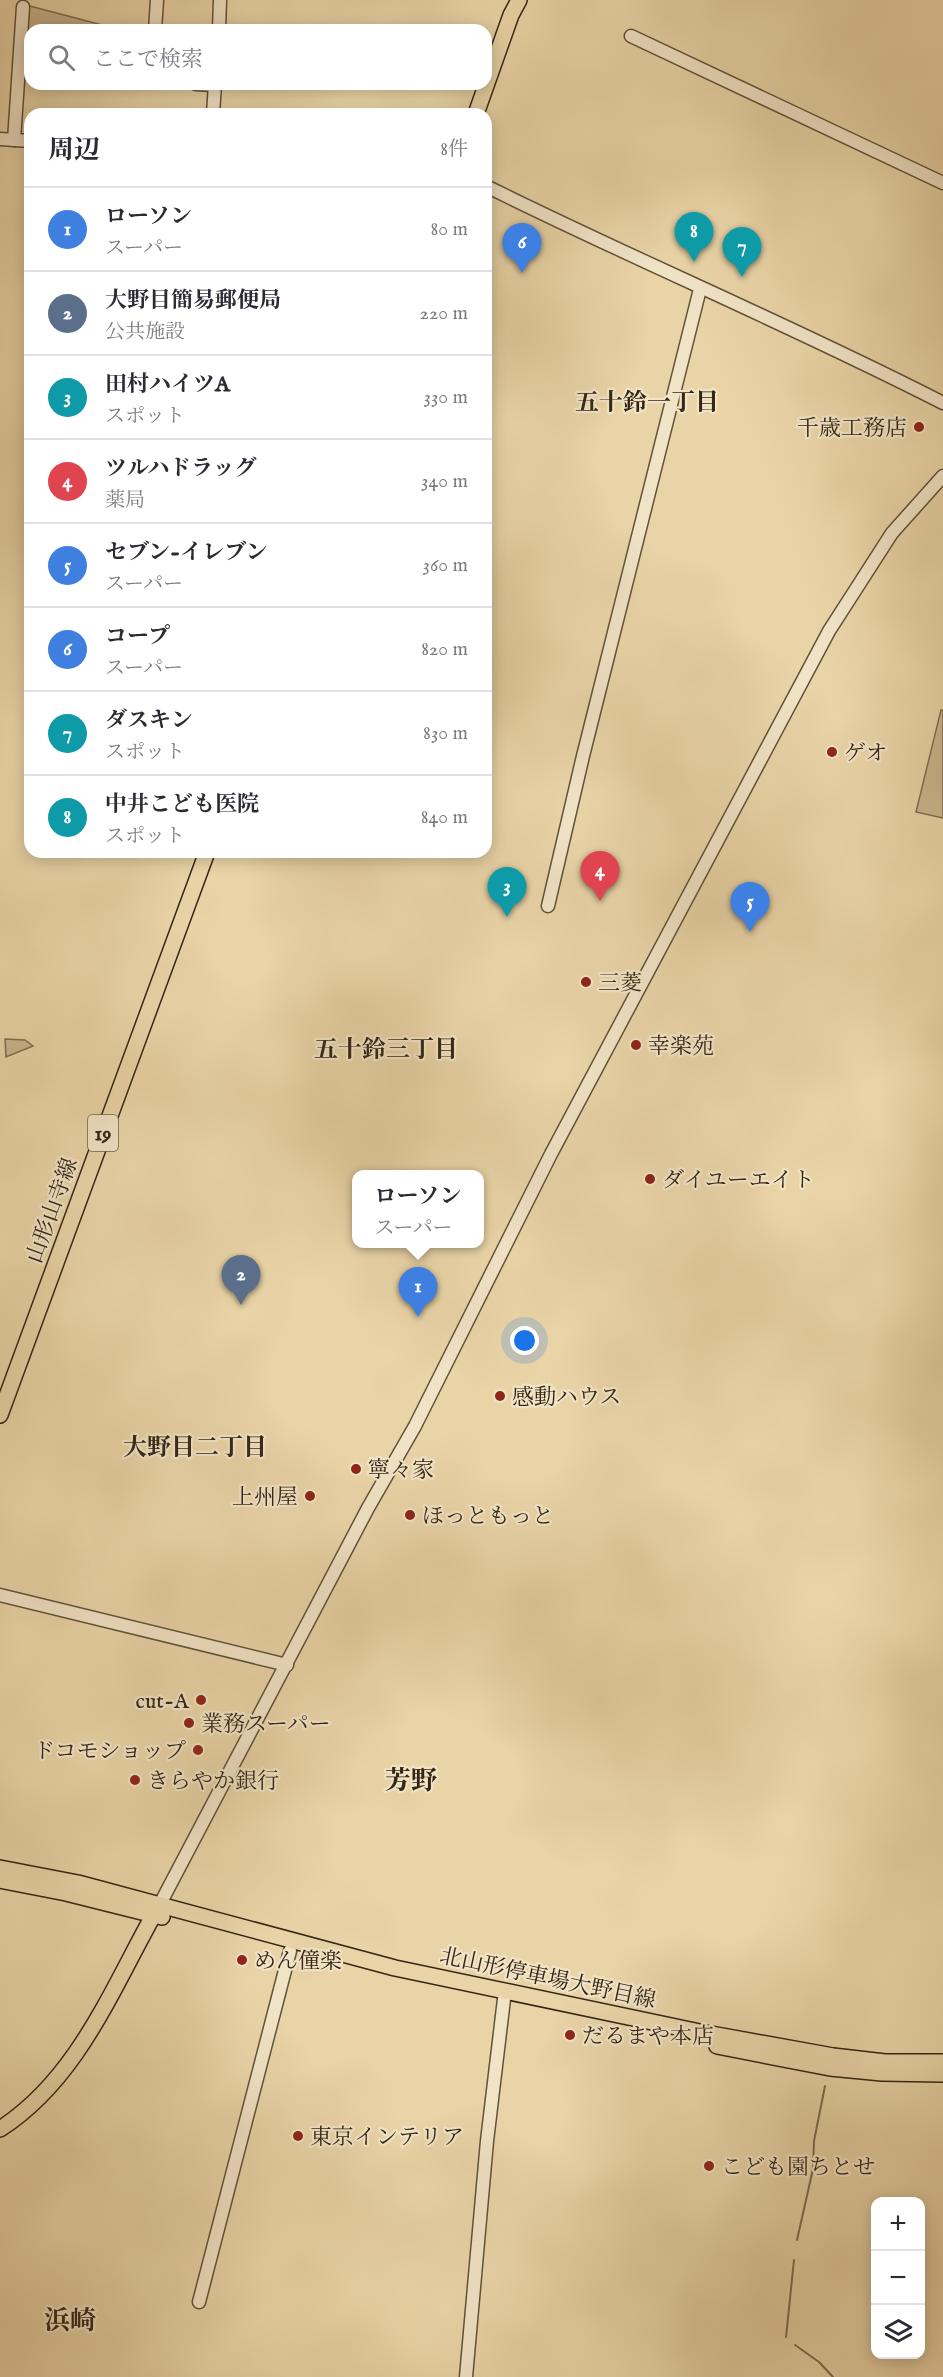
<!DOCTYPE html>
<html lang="ja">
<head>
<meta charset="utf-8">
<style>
	body { margin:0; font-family:"IM FELL English","Noto Serif JP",serif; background:#f7f7f7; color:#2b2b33 }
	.controls { position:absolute; right:18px; bottom:18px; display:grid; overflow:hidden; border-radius:12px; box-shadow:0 3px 15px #0003 }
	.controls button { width:54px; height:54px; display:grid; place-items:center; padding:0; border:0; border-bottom:2px solid #e1e1e2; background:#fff; color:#2b2b33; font:30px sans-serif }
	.you { position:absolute; left:525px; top:1341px; width:21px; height:21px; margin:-15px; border:4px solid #fff; border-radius:50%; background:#1a73e8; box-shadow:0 0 0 9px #1a73e833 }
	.badge { display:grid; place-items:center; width:39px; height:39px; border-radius:50%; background:#8f2418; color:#fff; font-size:20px; font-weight:700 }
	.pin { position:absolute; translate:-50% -50px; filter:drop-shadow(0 2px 3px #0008) }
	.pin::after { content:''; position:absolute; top:32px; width:21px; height:18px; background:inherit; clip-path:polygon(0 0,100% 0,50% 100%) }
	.popup { position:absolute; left:352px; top:1170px; width:132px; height:78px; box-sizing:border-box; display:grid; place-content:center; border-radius:12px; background:#fff; filter:drop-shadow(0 2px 4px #0005); font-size:20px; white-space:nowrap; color:#7c7c81 }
	.popup b { font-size:22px; color:#2b2b33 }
	.popup::after { content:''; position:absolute; left:50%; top:100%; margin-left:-12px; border:12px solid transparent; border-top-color:#fff }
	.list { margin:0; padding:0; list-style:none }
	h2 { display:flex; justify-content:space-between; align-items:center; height:78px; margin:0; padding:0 24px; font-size:26px }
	h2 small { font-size:20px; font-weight:400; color:#7c7c81 }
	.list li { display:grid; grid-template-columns:39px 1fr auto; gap:18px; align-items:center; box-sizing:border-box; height:84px; padding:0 24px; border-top:2px solid #e1e1e2 }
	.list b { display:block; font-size:22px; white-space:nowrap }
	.list p { margin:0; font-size:20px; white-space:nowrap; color:#7c7c81 }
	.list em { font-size:20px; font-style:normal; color:#7c7c81 }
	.icon { flex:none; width:33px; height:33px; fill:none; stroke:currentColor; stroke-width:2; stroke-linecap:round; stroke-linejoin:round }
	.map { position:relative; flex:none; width:943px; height:2377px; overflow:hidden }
	.search { position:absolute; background:#fff; box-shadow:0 3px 15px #0003; left:24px; top:24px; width:468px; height:66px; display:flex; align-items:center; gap:15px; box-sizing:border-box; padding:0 21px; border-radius:18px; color:#7c7c81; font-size:22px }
	.panel { position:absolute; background:#fff; box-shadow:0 3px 15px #0003; left:24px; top:108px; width:468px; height:750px; border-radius:18px }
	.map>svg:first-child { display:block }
	.green { fill:#cab68e; stroke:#7f6e52; stroke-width:1.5 }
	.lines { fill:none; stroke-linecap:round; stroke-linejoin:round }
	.stream { stroke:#7b6b4f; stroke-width:2 }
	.minor-casing { stroke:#61523a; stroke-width:15 }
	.major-casing { stroke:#342615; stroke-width:18 }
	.minor { stroke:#f1e3c6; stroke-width:12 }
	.major { stroke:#e9d4a7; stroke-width:15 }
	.poi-dot { fill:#8f2418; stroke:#f1e3c6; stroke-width:2 }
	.labels { text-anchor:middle; stroke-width:4.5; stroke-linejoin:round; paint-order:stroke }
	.shield { fill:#f1e3c6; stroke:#6d5f4a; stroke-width:1.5 }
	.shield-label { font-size:21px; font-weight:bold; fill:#342615 }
	.poi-label { font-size:22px; fill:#342615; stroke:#f1e3c6; text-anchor:start }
	.street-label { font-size:22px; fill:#342615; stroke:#f1e3c6 }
	.neighbourhood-label { font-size:24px; font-weight:bold; fill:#342615; stroke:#f1e3c6 }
	.quarter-label { font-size:26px; font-weight:bold; fill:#342615; stroke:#f1e3c6 }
</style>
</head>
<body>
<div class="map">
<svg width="943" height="2377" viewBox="0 0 943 2377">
	<rect width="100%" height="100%" fill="#e9d4a7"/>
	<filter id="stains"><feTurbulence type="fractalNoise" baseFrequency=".00333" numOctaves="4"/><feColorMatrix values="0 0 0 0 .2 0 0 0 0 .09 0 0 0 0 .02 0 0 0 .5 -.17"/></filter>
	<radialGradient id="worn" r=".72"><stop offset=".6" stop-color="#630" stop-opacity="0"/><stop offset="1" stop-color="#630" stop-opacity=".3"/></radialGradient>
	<!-- green -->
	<g class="green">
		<path d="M 26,5 L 121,30 L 30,30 L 30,69 L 24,69 Z"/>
		<path d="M 941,710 L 943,710 L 943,818 L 916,812 Z"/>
		<path d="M 5,1039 L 25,1040 L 33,1046 L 6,1057 Z"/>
	</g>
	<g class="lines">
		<!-- stream -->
		<g class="stream">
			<path d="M 797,2240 L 813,2169 L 814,2141 L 825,2086"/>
			<path d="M 786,2337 L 794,2260"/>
			<path d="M 795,2345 L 819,2362 L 833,2377"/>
		</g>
		<defs>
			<g id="minor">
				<path d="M 155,30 L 157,0"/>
				<path d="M 219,30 L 220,0"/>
				<path d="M 631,36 L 943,183"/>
				<path d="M 196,84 L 215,85"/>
				<path d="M 213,114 L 215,84"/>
				<path d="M 0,139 L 30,141"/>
				<path d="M 14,140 L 23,7"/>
				<path d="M 486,186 C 637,261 793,326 943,403"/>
				<path d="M 548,906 L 583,756 L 700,289"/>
				<path d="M 0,1595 L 287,1665"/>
				<path d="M 159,1906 L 368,1508 L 415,1426 L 551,1154 L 829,631 L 892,533 L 943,476"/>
				<path d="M 199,2302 L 290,1951"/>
				<path d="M 466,2377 L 487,2141 L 504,1999"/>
			</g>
			<g id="major">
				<path d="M 476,114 L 511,15 L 519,0"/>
				<path d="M 0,1415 L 207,852"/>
				<path d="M 0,1868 L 78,1883 L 395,1968 L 700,2032 L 833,2056 L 885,2062 L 943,2062"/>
				<path d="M 0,1880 L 66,1893 L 162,1917"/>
				<path d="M 717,2046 L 830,2068 L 882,2073 L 943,2074"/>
				<path d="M 0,2129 C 79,2078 113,1986 158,1907"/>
			</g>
		</defs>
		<!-- minor casing -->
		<use href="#minor" class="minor-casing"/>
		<!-- major casing -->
		<use href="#major" class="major-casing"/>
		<!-- minor -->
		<use href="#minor" class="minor"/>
		<!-- major -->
		<use href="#major" class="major"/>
	</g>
	<!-- markers -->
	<g class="poi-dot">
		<circle cx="919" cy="427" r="6"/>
		<circle cx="832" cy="752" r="6"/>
		<circle cx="586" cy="982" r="6"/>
		<circle cx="636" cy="1045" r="6"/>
		<circle cx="650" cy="1179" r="6"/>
		<circle cx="500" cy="1396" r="6"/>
		<circle cx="356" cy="1469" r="6"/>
		<circle cx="310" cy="1496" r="6"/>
		<circle cx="410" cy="1515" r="6"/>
		<circle cx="201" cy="1700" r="6"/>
		<circle cx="189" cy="1723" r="6"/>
		<circle cx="198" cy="1750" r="6"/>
		<circle cx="135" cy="1780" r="6"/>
		<circle cx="242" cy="1960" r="6"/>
		<circle cx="570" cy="2035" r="6"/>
		<circle cx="298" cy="2136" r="6"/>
		<circle cx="709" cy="2166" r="6"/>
	</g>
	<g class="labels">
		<!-- shield labels -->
		<rect class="shield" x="88" y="1115" width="30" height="36" rx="4.5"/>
		<g class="shield-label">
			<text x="103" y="1140">19</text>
		</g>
		<!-- poi labels -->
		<g class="poi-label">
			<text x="907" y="435" text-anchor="end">千歳工務店</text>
			<text x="844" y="760">ゲオ</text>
			<text x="598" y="990">三菱</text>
			<text x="648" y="1053">幸楽苑</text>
			<text x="662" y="1187">ダイユーエイト</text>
			<text x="512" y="1404">感動ハウス</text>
			<text x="368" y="1477">寧々家</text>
			<text x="298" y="1504" text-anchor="end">上州屋</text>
			<text x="422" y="1523">ほっともっと</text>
			<text x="189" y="1708" text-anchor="end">cut-A</text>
			<text x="201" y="1731">業務スーパー</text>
			<text x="186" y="1758" text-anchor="end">ドコモショップ</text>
			<text x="147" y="1788">きらやか銀行</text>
			<text x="254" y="1968">めん僮楽</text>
			<text x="582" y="2043">だるまや本店</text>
			<text x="310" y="2144">東京インテリア</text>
			<text x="721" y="2174">こども園ちとせ</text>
		</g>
		<!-- street labels -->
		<g class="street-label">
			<text transform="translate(51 1210) rotate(-70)" y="8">山形山寺線</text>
			<text transform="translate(548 1977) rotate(12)" y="8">北山形停車場大野目線</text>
		</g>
		<!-- neighbourhood labels -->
		<g class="neighbourhood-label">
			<text x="647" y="410">五十鈴一丁目</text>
			<text x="386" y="1057">五十鈴三丁目</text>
			<text x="195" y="1455">大野目二丁目</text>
		</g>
		<!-- quarter labels -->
		<g class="quarter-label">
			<text x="411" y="1789">芳野</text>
			<text x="70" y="2329">浜崎</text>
		</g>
	</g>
	<rect width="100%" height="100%" filter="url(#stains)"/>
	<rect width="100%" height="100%" fill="url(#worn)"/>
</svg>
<div class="controls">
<button>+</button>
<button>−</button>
<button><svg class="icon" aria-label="layers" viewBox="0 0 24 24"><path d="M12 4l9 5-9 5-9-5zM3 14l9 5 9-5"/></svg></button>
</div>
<div class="you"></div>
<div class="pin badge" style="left:418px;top:1317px;background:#3f7fe0">1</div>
<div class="popup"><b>ローソン</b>スーパー</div>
<div class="pin badge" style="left:241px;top:1305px;background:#5c6f8a">2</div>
<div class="pin badge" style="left:507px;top:917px;background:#0f9aa8">3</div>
<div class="pin badge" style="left:600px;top:901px;background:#e0444e">4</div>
<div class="pin badge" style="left:750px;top:932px;background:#3f7fe0">5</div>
<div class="pin badge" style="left:522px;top:273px;background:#3f7fe0">6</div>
<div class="pin badge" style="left:742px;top:277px;background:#0f9aa8">7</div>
<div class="pin badge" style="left:694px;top:262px;background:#0f9aa8">8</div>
<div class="search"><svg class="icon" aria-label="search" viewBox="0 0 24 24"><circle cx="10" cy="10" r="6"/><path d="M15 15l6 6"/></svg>ここで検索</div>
<section class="panel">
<h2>周辺<small>8件</small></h2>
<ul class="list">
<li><span class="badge" style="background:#3f7fe0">1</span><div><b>ローソン</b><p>スーパー</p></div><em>80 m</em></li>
<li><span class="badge" style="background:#5c6f8a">2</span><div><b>大野目簡易郵便局</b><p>公共施設</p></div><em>220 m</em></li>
<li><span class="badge" style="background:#0f9aa8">3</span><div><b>田村ハイツA</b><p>スポット</p></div><em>330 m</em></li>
<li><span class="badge" style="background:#e0444e">4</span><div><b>ツルハドラッグ</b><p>薬局</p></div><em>340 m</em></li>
<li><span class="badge" style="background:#3f7fe0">5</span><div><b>セブン-イレブン</b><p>スーパー</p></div><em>360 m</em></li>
<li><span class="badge" style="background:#3f7fe0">6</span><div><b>コープ</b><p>スーパー</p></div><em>820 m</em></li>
<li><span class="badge" style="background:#0f9aa8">7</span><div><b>ダスキン</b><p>スポット</p></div><em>830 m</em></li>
<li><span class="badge" style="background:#0f9aa8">8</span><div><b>中井こども医院</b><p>スポット</p></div><em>840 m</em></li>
</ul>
</section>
</div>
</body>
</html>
